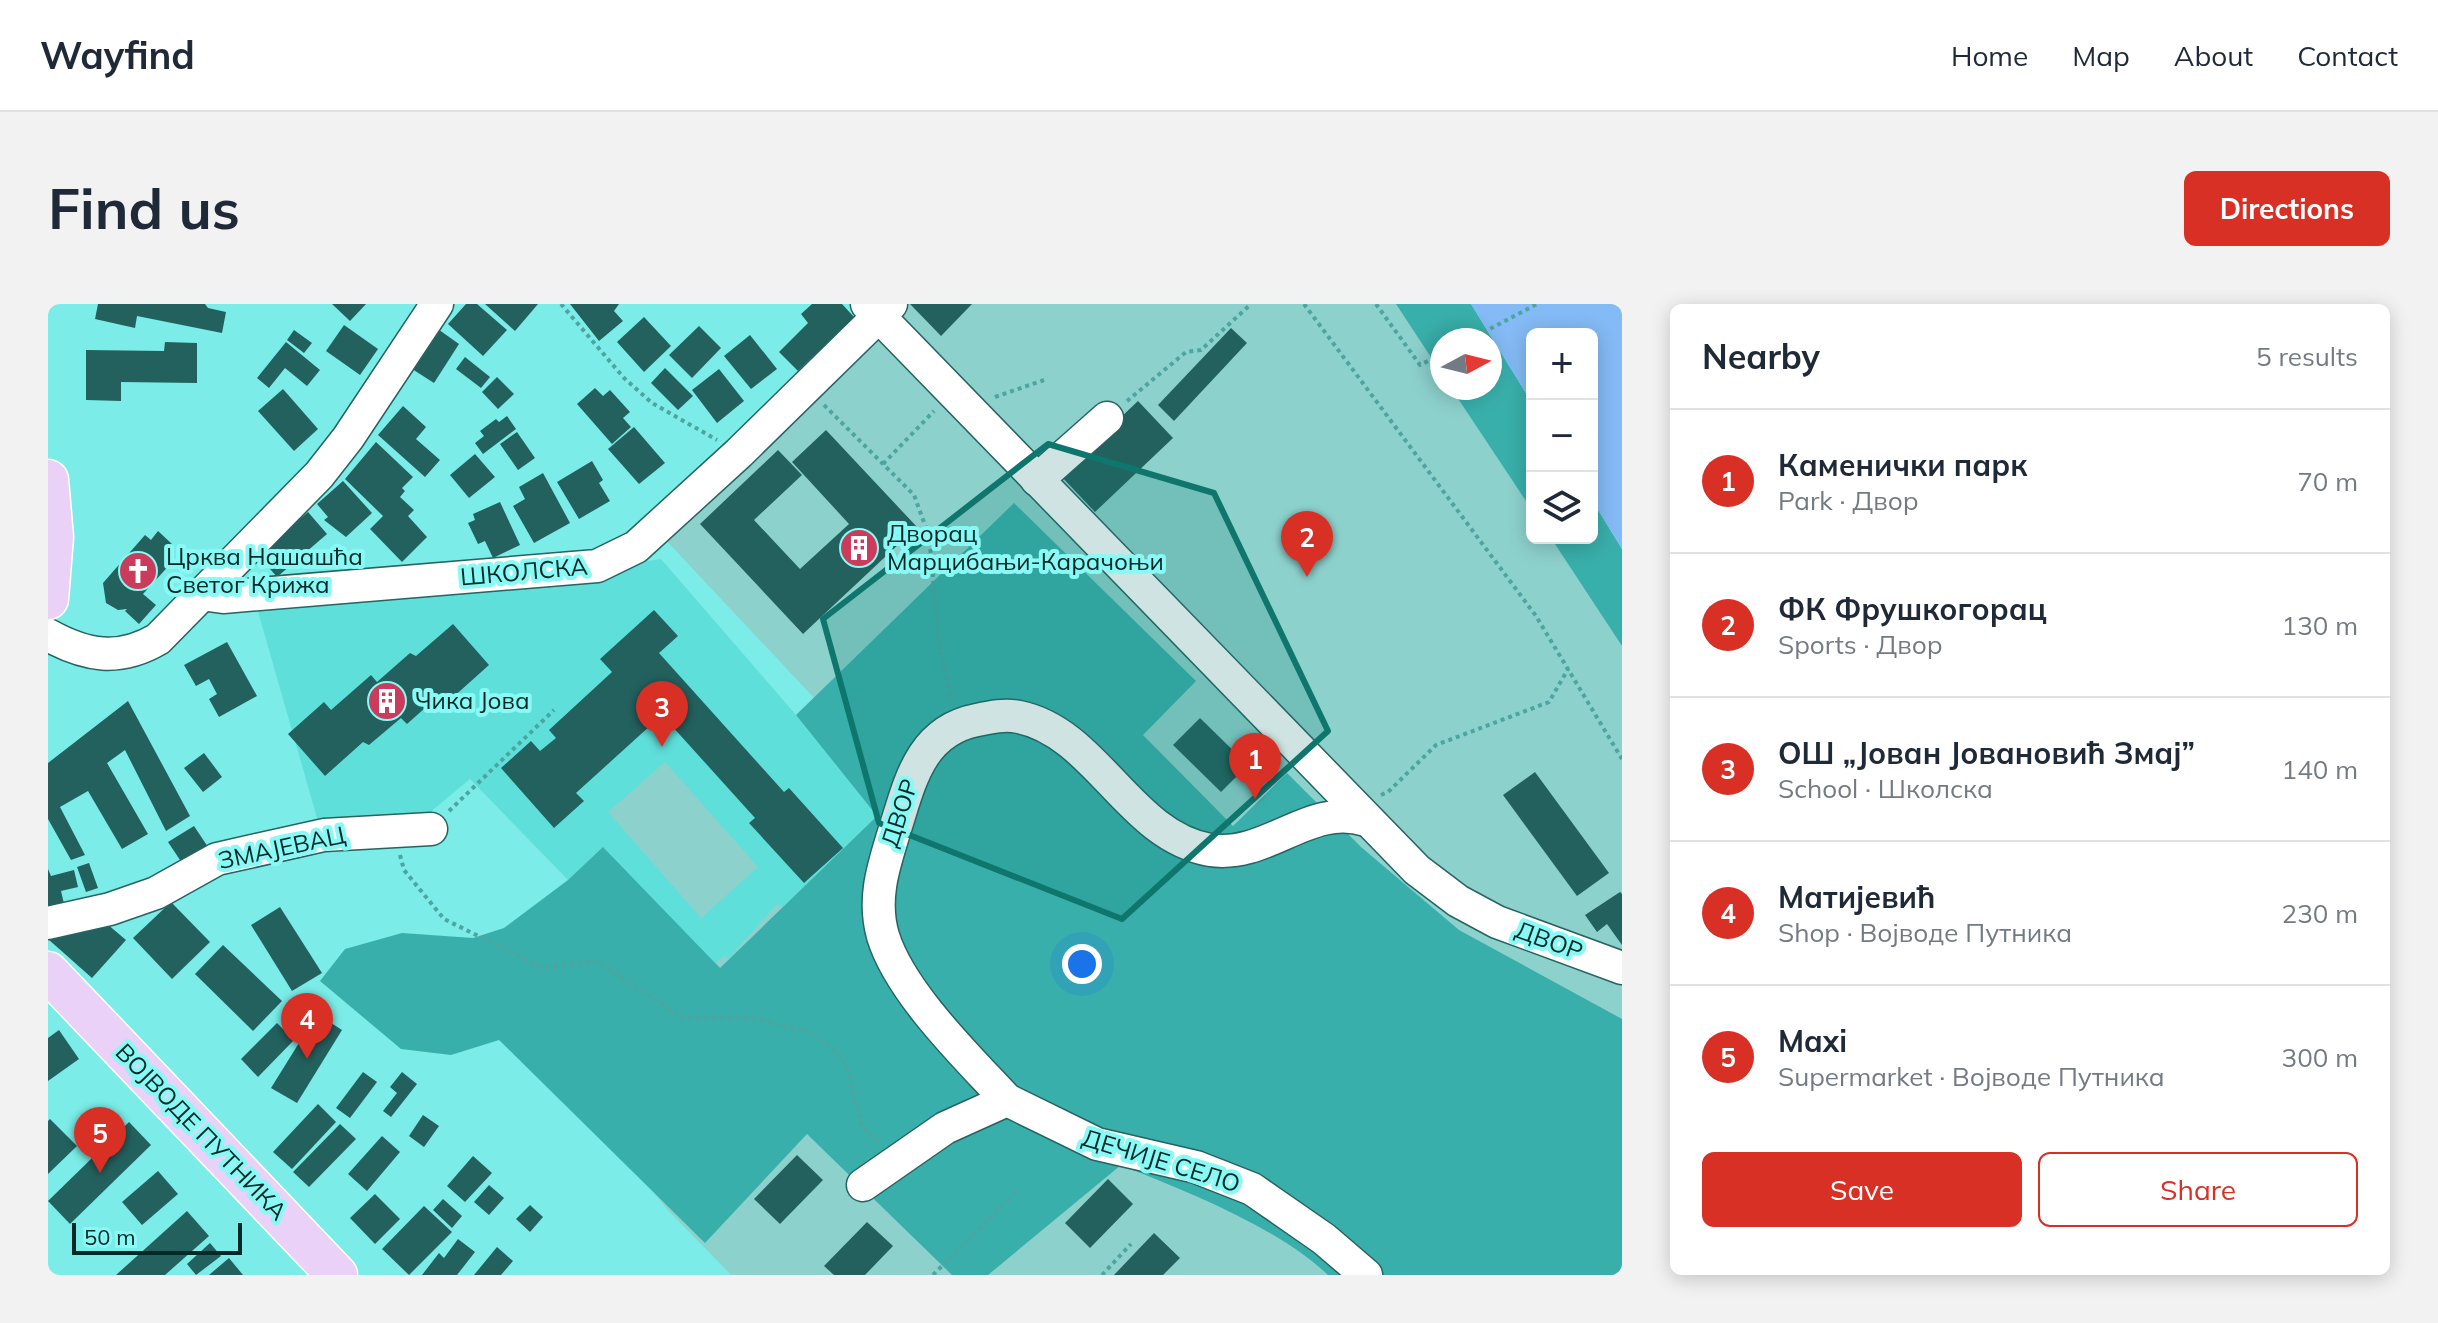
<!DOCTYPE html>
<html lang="en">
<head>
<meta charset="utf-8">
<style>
	body { margin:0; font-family:Mulish,sans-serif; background:#f2f2f3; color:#1f2937 }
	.controls { position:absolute; right:24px; top:24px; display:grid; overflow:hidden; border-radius:12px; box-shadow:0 4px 20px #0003 }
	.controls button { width:72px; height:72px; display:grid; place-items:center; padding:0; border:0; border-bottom:2px solid #e0e1e3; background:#fff; color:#1f2937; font:40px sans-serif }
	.compass { position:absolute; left:1382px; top:24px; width:72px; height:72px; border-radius:50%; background:#fff; box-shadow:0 4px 20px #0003; rotate:83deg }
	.scale { position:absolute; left:24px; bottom:20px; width:170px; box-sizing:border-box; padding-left:8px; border:4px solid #022927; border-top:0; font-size:22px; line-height:28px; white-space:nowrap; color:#022927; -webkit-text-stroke:6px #88f9f4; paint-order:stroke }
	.you { position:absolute; left:1034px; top:660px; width:28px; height:28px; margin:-20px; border:6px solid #fff; border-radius:50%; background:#1a73e8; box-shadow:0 0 0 12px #1a73e833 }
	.badge { display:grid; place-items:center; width:52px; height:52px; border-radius:50%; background:#d93025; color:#fff; font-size:26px; font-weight:700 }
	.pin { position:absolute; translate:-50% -66px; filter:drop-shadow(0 2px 4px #0008) }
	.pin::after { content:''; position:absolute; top:42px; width:28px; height:24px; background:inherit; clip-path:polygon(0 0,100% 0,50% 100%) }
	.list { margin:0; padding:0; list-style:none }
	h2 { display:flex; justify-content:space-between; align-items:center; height:104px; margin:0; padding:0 32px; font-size:34px }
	h2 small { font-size:26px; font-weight:400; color:#747a83 }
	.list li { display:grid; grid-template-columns:52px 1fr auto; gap:24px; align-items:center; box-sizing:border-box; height:144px; padding:0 32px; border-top:2px solid #e0e1e3 }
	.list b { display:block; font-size:30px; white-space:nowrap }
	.list p { margin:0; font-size:26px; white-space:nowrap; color:#747a83 }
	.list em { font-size:26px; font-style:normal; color:#747a83 }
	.actions { display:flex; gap:16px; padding:24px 32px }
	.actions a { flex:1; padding:18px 0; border:2px solid #d93025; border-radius:12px; text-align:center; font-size:28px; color:#d93025 }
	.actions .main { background:#d93025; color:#fff }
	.icon { flex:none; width:44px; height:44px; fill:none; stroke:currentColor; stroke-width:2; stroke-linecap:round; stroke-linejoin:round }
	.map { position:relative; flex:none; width:1574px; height:971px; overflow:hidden; border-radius:12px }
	header { display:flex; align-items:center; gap:48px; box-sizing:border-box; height:112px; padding:0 40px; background:#fff; border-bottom:2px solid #e0e1e3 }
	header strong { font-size:38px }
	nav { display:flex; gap:44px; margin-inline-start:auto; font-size:28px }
	.intro { display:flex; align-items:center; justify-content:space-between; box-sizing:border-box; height:192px; padding:0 48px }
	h1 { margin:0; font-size:56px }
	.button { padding:20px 36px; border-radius:12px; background:#d93025; color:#fff; font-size:28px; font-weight:700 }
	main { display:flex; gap:48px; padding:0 48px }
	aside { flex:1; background:#fff; border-radius:12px; box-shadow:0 4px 20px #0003 }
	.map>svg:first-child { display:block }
	.built { fill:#5fdfda }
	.green { fill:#8dd1cd }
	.forest { fill:#39afab }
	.water { fill:#84baf5 }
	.building { fill:#23615e }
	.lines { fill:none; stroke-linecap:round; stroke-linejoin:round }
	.minor-casing { stroke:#266361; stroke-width:35 }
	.major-casing { stroke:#fff; stroke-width:43 }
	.path { stroke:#4ea4a0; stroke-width:4; stroke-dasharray:4 4; stroke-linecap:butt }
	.minor { stroke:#fff; stroke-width:32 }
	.major { stroke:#e9d1f8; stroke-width:40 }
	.marked { fill:#0f766e; fill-opacity:0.2; stroke:#0f766e; stroke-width:6; stroke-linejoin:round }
	.labels { text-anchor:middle; stroke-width:8; stroke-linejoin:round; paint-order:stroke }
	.poi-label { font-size:24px; fill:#022927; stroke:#88f9f4; text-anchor:start }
	.street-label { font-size:24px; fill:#022927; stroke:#88f9f4 }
</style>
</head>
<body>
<header>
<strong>Wayfind</strong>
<nav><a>Home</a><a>Map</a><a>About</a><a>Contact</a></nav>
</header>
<div class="intro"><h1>Find us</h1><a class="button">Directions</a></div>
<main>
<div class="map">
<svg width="1574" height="971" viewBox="0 0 1574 971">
	<rect width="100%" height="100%" fill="#7bece7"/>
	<!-- built -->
	<path class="built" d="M 613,255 L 748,411 L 829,512 L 672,664 L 556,544 L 520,576 L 422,475 L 380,510 L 271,521 L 209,304 L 402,285 Z"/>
	<!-- green -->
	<g class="green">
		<path d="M 860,0 L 1384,0 L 1394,36 L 1394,84 L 1438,84 L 1484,155 L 1484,234 L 1536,234 L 1574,290 L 1574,971 L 683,971 L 618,904 L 563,833 L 656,669 L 677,651 L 680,655 L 729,600 L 748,607 L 795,607 L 843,476 L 613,231 Z"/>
		<path d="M 617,458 L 710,563 L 653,614 L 560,508 Z"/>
	</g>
	<!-- forest -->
	<g class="forest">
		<path d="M 1348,0 L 1423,0 L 1484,99 L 1484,206 L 1403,84 L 1442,84 L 1442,36 L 1394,36 L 1394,70 Z"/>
		<path d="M 1544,196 L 1574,245 L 1574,342 L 1503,234 L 1544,234 Z"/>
		<path d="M 966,199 L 1148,377 L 1095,431 L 1185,522 L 1239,469 L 1313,543 L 1411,626 L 1574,715 L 1574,971 L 1280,971 C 1228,922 1139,888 1073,861 L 940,971 L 904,971 L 759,830 L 657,939 L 451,736 L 403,751 L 353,745 L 272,677 L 297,645 L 354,629 L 425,634 L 456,624 L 520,576 L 555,543 L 672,664 L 829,512 L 748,411 Z"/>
	</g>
	<!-- water -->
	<path class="water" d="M 1423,0 L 1574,0 L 1574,245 L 1544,196 L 1544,30 L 1484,30 L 1484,99 Z"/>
	<!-- building -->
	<g class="building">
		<path d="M 50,0 L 157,0 L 160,4 L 178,8 L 174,29 L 89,12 L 87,24 L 47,15 Z"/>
		<path d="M 284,0 L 318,0 L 302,17 Z"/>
		<path d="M 418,0 L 429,0 L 459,26 L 435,52 L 400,20 Z"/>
		<path d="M 437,0 L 490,0 L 467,27 Z"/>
		<path d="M 522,0 L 571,0 L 566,7 L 575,17 L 551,37 Z"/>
		<path d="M 764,0 L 794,0 L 806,13 L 750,67 L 731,48 L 760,19 L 753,10 Z"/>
		<path d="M 862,0 L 924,0 L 893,32 Z"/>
		<path d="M 596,13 L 623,42 L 596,68 L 569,38 Z"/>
		<path d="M 296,21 L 330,45 L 312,71 L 278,47 Z"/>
		<path d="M 651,22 L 673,44 L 644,74 L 621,51 Z"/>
		<path d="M 387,23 L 411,40 L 386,79 L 361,63 Z"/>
		<path d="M 1183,24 L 1199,39 L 1126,117 L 1110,101 Z"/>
		<path d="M 246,26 L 264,39 L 256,49 L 239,36 Z"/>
		<path d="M 702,31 L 729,65 L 703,85 L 676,52 Z"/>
		<path d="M 117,38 L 149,39 L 149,79 L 73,78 L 73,97 L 38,96 L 38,46 L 116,47 Z"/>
		<path d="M 238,38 L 272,66 L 259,82 L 237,64 L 221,84 L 209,74 Z"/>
		<path d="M 417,53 L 442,73 L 433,84 L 408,65 Z"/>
		<path d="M 617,64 L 645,92 L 630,106 L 603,79 Z"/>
		<path d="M 671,65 L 696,97 L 669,119 L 644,86 Z"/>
		<path d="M 449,73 L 466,90 L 450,105 L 434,88 Z"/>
		<path d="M 547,84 L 555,92 L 562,86 L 582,108 L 575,114 L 583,123 L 564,140 L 529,100 Z"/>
		<path d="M 235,85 L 270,125 L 246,147 L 210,107 Z"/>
		<path d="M 1090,97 L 1125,134 L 1047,208 L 1012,171 Z"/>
		<path d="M 355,102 L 378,123 L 368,135 L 392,156 L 377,173 L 330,131 Z"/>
		<path d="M 459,112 L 468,125 L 435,150 L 427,139 L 436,132 L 432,127 L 448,115 L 451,118 Z"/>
		<path d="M 586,123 L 617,159 L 591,180 L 560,145 Z"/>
		<path d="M 778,126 L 869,223 L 755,330 L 652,220 L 730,146 L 754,171 L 706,216 L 752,265 L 801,220 L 744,158 Z"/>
		<path d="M 469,128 L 487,154 L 470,166 L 452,140 Z"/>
		<path d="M 328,138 L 365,173 L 354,184 L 357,187 L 352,193 L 366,206 L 360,212 L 379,233 L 354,258 L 322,225 L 335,212 L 297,175 Z"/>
		<path d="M 427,150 L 447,173 L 421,194 L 402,171 Z"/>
		<path d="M 544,157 L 555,176 L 551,179 L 562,197 L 531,215 L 509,178 Z"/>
		<path d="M 495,169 L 522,219 L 486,239 L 465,202 L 477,195 L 471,183 Z"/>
		<path d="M 295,177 L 324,209 L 298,233 L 276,216 L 280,213 L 269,200 Z"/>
		<path d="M 452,198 L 472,241 L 445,254 L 437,237 L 430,240 L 420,219 L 427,216 L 425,210 Z"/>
		<path d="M 260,208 L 279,230 L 229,273 L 210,251 Z"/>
		<path d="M 110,227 L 124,240 L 117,248 L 126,256 L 95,290 L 108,301 L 91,320 L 77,307 L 79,305 L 70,306 L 58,299 L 55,279 L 97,231 L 103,236 Z"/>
		<path d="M 606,306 L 630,332 L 611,349 L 736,488 L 741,484 L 795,544 L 756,579 L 701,519 L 707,514 L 614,411 L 528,489 L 536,497 L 506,524 L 453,464 L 483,437 L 492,447 L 508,434 L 501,426 L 564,368 L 552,355 Z"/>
		<path d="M 405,320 L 441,361 L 393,404 L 386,396 L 359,420 L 353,414 L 321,441 L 315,438 L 277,472 L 240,430 L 276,398 L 283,406 L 323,371 L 329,378 L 362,349 L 368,352 Z"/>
		<path d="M 179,338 L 209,392 L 171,413 L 161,395 L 169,390 L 161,375 L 148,382 L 136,361 Z"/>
		<path d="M 80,397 L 142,512 L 118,527 L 77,446 L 59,459 L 100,530 L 74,545 L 40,487 L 12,503 L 37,551 L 23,556 L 0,515 L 0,459 Z"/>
		<path d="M 1152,414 L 1200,461 L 1173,488 L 1125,441 Z"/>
		<path d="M 156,449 L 174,473 L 155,488 L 136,464 Z"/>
		<path d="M 1487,468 L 1561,569 L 1529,592 L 1455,491 Z"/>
		<path d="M 146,522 L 162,546 L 136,562 L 120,538 Z"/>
		<path d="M 41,559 L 50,584 L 38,588 L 29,563 Z"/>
		<path d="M 0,565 L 3,572 L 26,566 L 30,583 L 13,587 L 17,604 L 0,609 Z"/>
		<path d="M 1572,588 L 1574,590 L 1574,641 L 1559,620 L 1549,628 L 1537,611 Z"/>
		<path d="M 123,598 L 162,638 L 124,675 L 85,634 Z"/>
		<path d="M 232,603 L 274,669 L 244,687 L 203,621 Z"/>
		<path d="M 52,614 L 78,636 L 44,674 L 0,635 L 0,626 Z"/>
		<path d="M 175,641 L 234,697 L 205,727 L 147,670 Z"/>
		<path d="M 269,710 L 294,726 L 249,799 L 223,784 Z"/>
		<path d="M 229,719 L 246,736 L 210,773 L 193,755 Z"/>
		<path d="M 11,726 L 31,755 L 0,777 L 0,734 Z"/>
		<path d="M 315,768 L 329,778 L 302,814 L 288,804 Z"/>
		<path d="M 354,768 L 369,780 L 343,813 L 335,807 L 349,789 L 342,783 Z"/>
		<path d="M 270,800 L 288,818 L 244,865 L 225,848 Z"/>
		<path d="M 375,811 L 391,822 L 376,843 L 361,832 Z"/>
		<path d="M 2,815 L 29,842 L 0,870 L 0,817 Z"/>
		<path d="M 81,818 L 103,841 L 22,920 L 0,897 Z"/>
		<path d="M 292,820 L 308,835 L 261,883 L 245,868 Z"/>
		<path d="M 334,832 L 352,848 L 319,887 L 300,870 Z"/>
		<path d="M 749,851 L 775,876 L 732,920 L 706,895 Z"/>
		<path d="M 425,852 L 444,869 L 417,898 L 399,882 Z"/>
		<path d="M 110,867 L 130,890 L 94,921 L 74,898 Z"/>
		<path d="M 1060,875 L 1085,900 L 1042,944 L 1017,919 Z"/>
		<path d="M 441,881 L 456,894 L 441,911 L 426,898 Z"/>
		<path d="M 327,890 L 352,915 L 327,940 L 302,914 Z"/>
		<path d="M 395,895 L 414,912 L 404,924 L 385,906 Z"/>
		<path d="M 482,901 L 495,913 L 482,928 L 468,915 Z"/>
		<path d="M 376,902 L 404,928 L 361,971 L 334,945 Z"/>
		<path d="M 139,907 L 161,932 L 117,971 L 68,971 Z"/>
		<path d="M 819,918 L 845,942 L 817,971 L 786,971 L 776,962 Z"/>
		<path d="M 1106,929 L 1132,954 L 1115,971 L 1066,971 Z"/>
		<path d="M 410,935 L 427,948 L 409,971 L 374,971 L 391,949 L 396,954 Z"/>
		<path d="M 162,939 L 173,952 L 148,971 L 139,960 Z"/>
		<path d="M 449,943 L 465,957 L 453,971 L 426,971 Z"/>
		<path d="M 181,954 L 195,971 L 161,971 Z"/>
	</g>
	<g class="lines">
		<defs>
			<g id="minor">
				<path d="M 819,0 L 1369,566 L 1410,597 L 1449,618 L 1574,664"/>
				<path d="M 989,176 L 1059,114"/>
				<path d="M 153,290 L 175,293 L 549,262 L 588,243 L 691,149 L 843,0"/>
				<path d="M 0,331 C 38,352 71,358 110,335 L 271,171 L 300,134 L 389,0"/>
				<path d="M 0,619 L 62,605 L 108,589 L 169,555 L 276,531 L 383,525"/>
				<path d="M 959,796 C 919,753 852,688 835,632 C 824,594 836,561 847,525 C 862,478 872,427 929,416 C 943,413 957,410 971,413 C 1049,429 1081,532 1162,546 C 1220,555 1261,498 1318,516"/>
				<path d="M 815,881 L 897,824 L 959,796 L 1049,840 L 1148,863 L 1204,885 L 1276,935 L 1318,971"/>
			</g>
			<g id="major">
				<path d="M 0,176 L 5,233 L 0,295"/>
				<path d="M 0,668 L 289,971"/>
			</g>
		</defs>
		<!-- minor casing -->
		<use href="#minor" class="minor-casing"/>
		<!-- major casing -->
		<use href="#major" class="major-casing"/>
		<!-- path -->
		<g class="path">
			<path d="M 513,0 L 576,74 L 604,99 L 669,136"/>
			<path d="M 1256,0 L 1488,312 L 1574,455"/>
			<path d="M 1328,0 L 1372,61 L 1394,50"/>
			<path d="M 1421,36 L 1489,0"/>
			<path d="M 947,93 L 996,76"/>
			<path d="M 1079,97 L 1138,48 L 1153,46 L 1203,0"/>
			<path d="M 776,101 L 866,191 L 881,232 L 892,346 L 904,397"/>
			<path d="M 835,160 L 886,107"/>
			<path d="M 1333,491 L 1340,488 L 1388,441 L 1501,398 L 1520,365"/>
			<path d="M 401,507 L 506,406"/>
			<path d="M 352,551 L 356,566 L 396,615 L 495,664 L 548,657 L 635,714 L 699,713 L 765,729 L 796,755 L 814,823 L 831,839"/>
			<path d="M 885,971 L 971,885"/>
			<path d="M 1054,971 L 1083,940"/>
		</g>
		<!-- minor -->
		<use href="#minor" class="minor"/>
		<!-- major -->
		<use href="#major" class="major"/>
	</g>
	<!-- marked area -->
	<path class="marked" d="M 1000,140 L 1166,189 L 1280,427 L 1074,615 L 831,519 L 775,315 Z"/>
	<!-- icons -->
	<defs>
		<symbol id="building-disc" viewBox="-11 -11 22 22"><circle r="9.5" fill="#cb3b5c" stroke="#88f9f4"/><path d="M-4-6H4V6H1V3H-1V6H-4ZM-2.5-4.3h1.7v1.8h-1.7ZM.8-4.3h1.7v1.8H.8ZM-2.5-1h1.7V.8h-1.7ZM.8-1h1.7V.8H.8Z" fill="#fff"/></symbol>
		<symbol id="church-disc" viewBox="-11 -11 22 22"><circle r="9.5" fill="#cb3b5c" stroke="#88f9f4"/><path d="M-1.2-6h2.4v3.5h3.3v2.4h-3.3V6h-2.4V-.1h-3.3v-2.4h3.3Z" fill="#fff"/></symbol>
	</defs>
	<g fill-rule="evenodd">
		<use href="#building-disc" x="789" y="222" width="44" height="44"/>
		<use href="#church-disc" x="68" y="245" width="44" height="44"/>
		<use href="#building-disc" x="317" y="375" width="44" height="44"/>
	</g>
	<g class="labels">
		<!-- poi labels -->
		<g class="poi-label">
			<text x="839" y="238">Дворац<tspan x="839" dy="28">Марцибањи-Карачоњи</tspan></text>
			<text x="118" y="261">Црква Нашашћа<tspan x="118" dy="28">Светог Крижа</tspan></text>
			<text x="367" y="405">Чика Јова</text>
		</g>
		<!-- street labels -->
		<g class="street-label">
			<text transform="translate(476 268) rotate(-5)" y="8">ШКОЛСКА</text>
			<text transform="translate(852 509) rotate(-72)" y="8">ДВОР</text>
			<text transform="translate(234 544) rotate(-12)" y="8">ЗМАЈЕВАЦ</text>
			<text transform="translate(1501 637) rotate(20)" y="8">ДВОР</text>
			<text transform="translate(153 828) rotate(46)" y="8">ВОЈВОДЕ ПУТНИКА</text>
			<text transform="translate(1113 857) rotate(17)" y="8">ДЕЧИЈЕ СЕЛО</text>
		</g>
	</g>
</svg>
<div class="controls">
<button>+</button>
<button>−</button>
<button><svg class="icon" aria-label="layers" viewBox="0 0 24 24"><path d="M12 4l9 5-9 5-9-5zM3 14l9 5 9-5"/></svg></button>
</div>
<svg class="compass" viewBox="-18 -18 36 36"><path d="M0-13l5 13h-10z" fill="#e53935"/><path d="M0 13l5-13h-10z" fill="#747a83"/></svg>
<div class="scale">50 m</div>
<div class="you"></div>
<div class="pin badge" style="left:1207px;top:495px">1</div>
<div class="pin badge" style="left:1259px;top:273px">2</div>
<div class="pin badge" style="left:614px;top:443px">3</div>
<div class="pin badge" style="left:259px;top:755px">4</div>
<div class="pin badge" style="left:52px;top:869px">5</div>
</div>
<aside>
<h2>Nearby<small>5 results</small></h2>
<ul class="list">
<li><span class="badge">1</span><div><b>Каменички парк</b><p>Park · Двор</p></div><em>70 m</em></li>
<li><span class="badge">2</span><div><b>ФК Фрушкогорац</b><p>Sports · Двор</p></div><em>130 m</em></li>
<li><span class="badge">3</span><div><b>ОШ „Јован Јовановић Змај”</b><p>School · Школска</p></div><em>140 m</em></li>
<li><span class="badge">4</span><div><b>Матијевић</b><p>Shop · Војводе Путника</p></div><em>230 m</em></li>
<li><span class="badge">5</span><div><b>Maxi</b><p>Supermarket · Војводе Путника</p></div><em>300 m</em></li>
</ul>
<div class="actions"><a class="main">Save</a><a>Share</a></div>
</aside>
</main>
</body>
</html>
